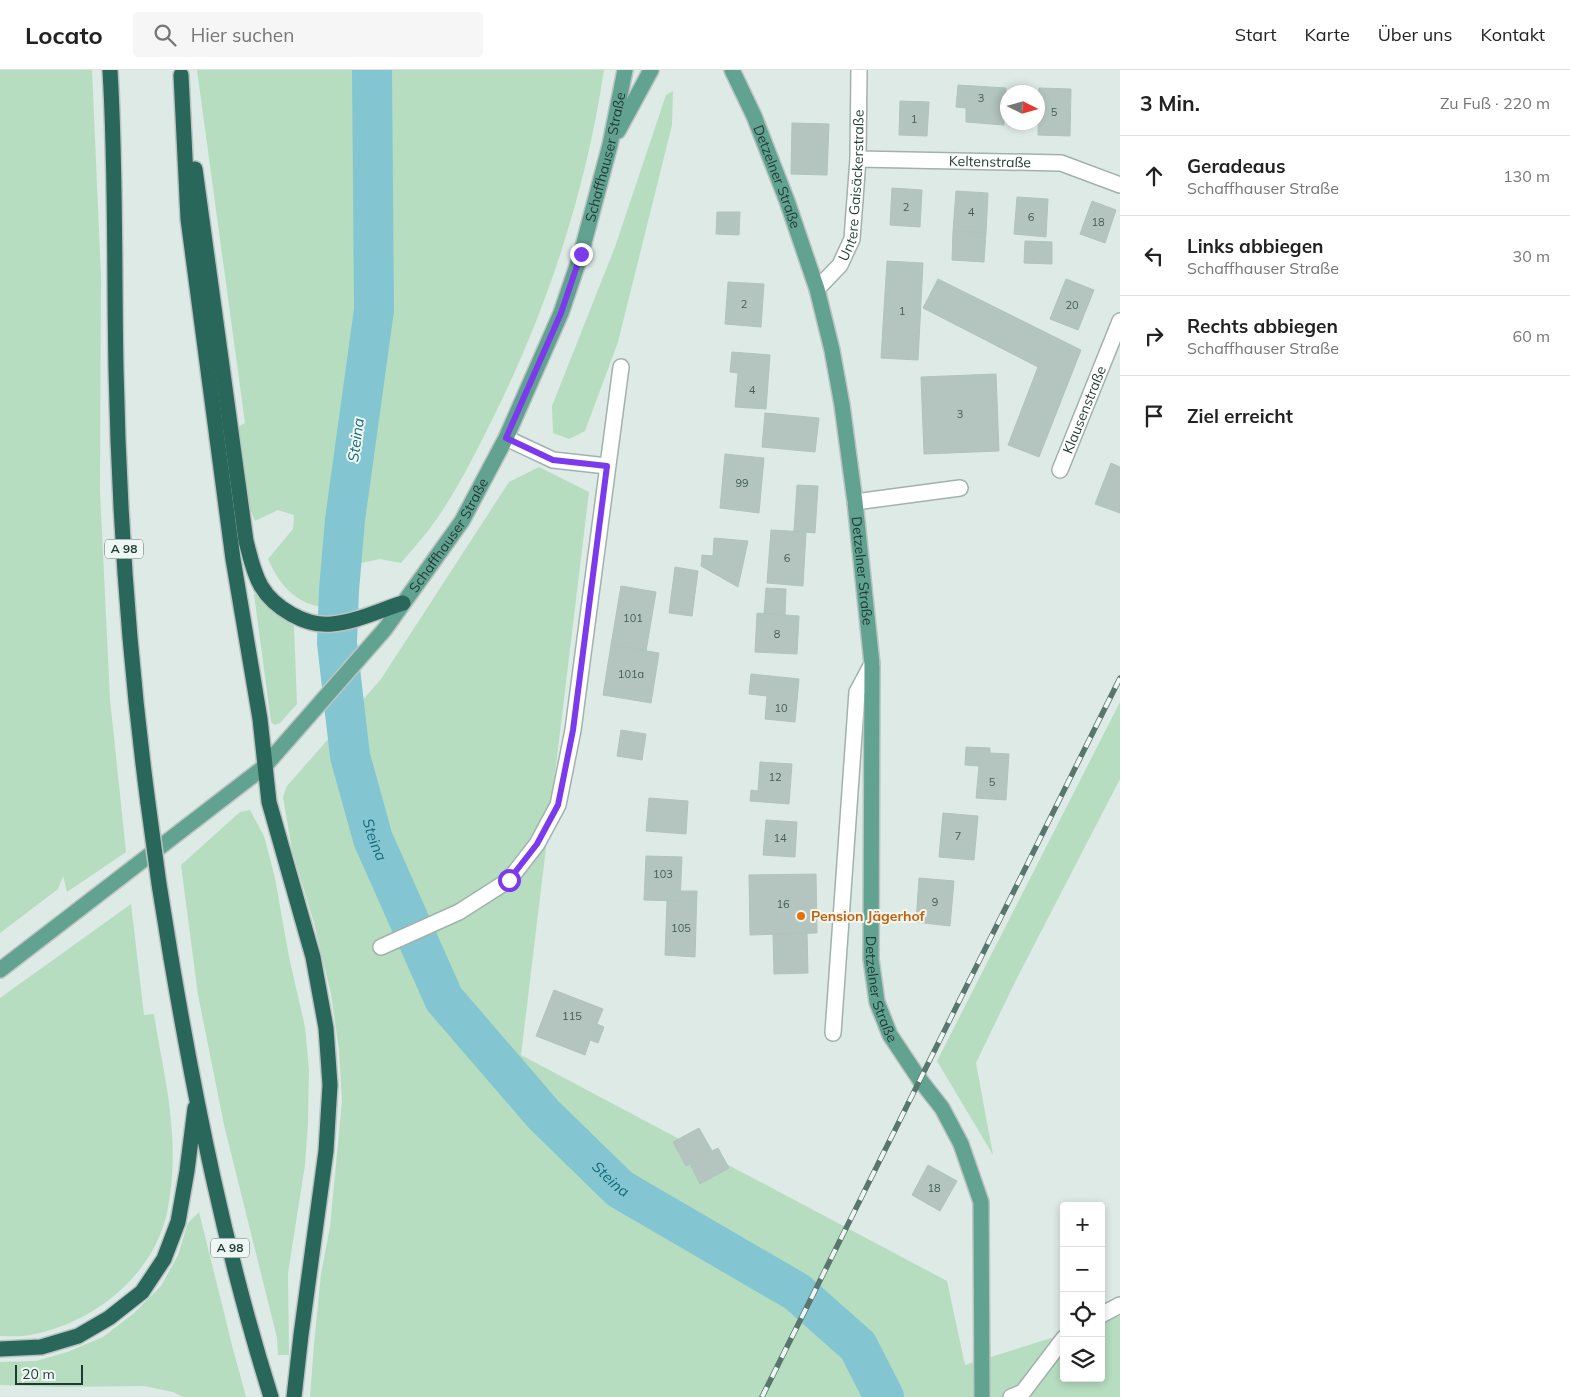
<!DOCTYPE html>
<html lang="de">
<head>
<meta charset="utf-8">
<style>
	body { margin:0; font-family:Mulish,sans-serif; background:#f6f6f6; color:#222 }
	.controls { position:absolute; right:15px; bottom:15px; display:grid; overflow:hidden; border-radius:5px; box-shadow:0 2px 8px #0003 }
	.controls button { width:45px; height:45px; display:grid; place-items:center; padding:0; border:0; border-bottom:1px solid #e0e0e0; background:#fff; color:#222; font:25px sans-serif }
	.compass { position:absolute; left:1000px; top:15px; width:45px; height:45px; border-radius:50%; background:#fff; box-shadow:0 2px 8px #0003; rotate:95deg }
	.scale { position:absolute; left:15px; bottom:12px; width:68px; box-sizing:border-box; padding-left:5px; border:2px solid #1f3a33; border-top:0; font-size:14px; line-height:18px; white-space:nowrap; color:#1f3a33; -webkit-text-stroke:4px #eef7f3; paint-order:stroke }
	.stop { position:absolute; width:15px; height:15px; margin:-11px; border:4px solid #7c3aed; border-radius:50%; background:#fff }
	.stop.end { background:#7c3aed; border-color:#fff; box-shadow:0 1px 5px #0008 }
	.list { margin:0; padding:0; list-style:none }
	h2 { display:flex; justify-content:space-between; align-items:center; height:65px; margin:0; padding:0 20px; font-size:21px }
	h2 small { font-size:16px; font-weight:400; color:#767676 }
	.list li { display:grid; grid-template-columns:32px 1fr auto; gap:15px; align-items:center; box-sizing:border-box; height:80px; padding:0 20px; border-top:1px solid #e0e0e0 }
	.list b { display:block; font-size:19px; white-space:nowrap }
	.list p { margin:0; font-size:16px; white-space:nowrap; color:#767676 }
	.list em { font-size:16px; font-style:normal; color:#767676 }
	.icon { flex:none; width:28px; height:28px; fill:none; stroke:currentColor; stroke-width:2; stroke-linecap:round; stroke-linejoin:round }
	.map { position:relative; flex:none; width:1120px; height:1327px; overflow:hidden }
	header { display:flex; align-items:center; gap:30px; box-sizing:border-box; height:70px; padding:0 25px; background:#fff; border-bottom:1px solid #e0e0e0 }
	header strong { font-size:24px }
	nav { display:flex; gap:28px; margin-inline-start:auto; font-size:18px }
	.search { width:350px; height:45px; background:#f6f6f6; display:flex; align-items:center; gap:12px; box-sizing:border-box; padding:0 18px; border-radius:5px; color:#767676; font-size:19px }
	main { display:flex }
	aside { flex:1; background:#fff }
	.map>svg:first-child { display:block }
	.green { fill:#b6ddc0 }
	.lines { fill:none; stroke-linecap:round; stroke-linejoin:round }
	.river { stroke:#83c6d2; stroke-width:40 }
	.building { fill:#b3c5be; stroke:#b0c4bc }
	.minor-casing { stroke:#a1b2ac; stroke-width:18 }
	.major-casing { stroke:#bcc4c2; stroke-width:18 }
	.highway-casing { stroke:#bcc4c2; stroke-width:18 }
	.minor { stroke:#fff; stroke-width:15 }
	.major { stroke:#61a291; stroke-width:15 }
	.highway { stroke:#2a675b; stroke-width:15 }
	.rail-casing { stroke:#59766e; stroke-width:5.5 }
	.rail { stroke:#eef7f3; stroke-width:4; stroke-dasharray:11; stroke-linecap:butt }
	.highway-bridge-casing { stroke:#bcc4c2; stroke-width:18; stroke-linecap:butt }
	.highway-bridge { stroke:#2a675b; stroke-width:15 }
	.route { stroke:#7c3aed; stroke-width:6 }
	.food-dot { fill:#e8710a; stroke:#eef7f3; stroke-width:2 }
	.labels { text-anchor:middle; stroke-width:4; stroke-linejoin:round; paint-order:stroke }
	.number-label { font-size:11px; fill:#445d56 }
	.shield { fill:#eef7f3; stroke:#5d736d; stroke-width:1 }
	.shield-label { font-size:12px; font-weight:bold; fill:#1f3a33 }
	.street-label { font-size:14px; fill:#1f3a33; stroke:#eef7f3 }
	.food-label { font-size:14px; font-weight:bold; fill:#c56008; stroke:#eef7f3; text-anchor:start }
	.water-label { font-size:15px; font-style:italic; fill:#186878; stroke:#eef7f3 }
</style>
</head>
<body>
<header>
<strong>Locato</strong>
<div class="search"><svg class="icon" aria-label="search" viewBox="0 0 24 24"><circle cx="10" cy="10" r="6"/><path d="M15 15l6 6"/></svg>Hier suchen</div>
<nav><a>Start</a><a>Karte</a><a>Über uns</a><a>Kontakt</a></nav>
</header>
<main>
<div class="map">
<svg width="1120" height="1327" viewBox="0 0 1120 1327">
	<rect width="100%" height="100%" fill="#deeae5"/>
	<!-- green -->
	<g class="green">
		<path d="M 0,0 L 92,0 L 101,207 L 100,421 L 110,629 L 126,782 L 67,822 L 63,806 L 58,819 L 0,863 Z"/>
		<path d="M 197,0 L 604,0 C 586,120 548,237 494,346 C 475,384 454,427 428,461 C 419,472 410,482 401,493 L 380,489 L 356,494 L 355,531 C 346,533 337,536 328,537 C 298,537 279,515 268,489 L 293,459 L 294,445 L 278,440 L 255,451 L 250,439 L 238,357 L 245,353 Z"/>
		<path d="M 673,21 L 672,55 L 618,272 L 585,361 L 569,369 L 553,363 L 552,336 L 615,177 L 666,25 Z"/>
		<path d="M 539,397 L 589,422 L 521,985 L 947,1211 L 965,1295 L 1064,1264 L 1064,1308 L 1101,1308 L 1101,1252 L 1120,1246 L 1120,1327 L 310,1327 L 314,1274 L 321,1204 L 330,1157 L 342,1031 L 339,980 L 331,924 L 314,853 L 292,780 L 283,727 L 287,716 L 381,609 L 509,412 Z"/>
		<path d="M 254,524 L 257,524 C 268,538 279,547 294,556 L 297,634 L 280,653 L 275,655 L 271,652 Z"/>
		<path d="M 1120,632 L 1120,709 L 1015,912 L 976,993 L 993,1085 L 937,991 Z"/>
		<path d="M 250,740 L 264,766 L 275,808 L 289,887 L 305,957 L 309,1000 L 308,1053 L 305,1095 L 288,1203 L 289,1285 L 278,1285 L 277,1268 L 224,1055 L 198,925 L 181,795 L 240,742 Z"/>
		<path d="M 131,834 L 144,945 L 154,944 C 160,984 170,1024 172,1064 C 174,1091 172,1121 166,1147 C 150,1209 91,1254 30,1265 C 21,1267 10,1266 0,1266 L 0,928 Z"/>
		<path d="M 199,1142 L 233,1279 L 246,1327 L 183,1327 L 173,1322 L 144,1316 L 60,1317 L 0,1315 L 0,1292 L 36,1291 L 67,1282 L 103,1267 L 134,1243 L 161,1216 L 178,1185 L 188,1153 Z"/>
	</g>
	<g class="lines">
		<!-- river -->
		<path class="river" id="s1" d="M 372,0 L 374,240 L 345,450 L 339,520 L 337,573 L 350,686 L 373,769 L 444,929 L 544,1045 L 620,1119 L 797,1222 L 858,1276 L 884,1327"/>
	</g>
	<!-- building -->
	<g class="building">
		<path d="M 958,15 L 1006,18 L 1004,55 L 966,52 L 966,38 L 956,37 Z"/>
		<path d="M 1039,18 L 1071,19 L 1070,66 L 1038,65 Z"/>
		<path d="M 900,31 L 929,32 L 927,66 L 899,65 Z"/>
		<path d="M 792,53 L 829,54 L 827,105 L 791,104 Z"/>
		<path d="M 892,118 L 922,120 L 920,157 L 890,155 Z"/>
		<path d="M 956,121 L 988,123 L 986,163 L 953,161 Z"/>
		<path d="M 1017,127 L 1048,129 L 1046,167 L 1014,164 Z"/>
		<path d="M 1092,131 L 1116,140 L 1105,173 L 1080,164 Z"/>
		<path d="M 717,142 L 740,142 L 739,165 L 716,164 Z"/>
		<path d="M 953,161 L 986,163 L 984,192 L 952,190 Z"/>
		<path d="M 1025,171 L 1052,172 L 1052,194 L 1024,193 Z"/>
		<path d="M 887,191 L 923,193 L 918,290 L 881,288 Z"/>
		<path d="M 938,209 L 1081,280 L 1039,387 L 1008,375 L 1038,297 L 923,238 Z"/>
		<path d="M 1066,209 L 1094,220 L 1078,260 L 1050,249 Z"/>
		<path d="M 728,212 L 764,214 L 761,257 L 725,254 Z"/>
		<path d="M 732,282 L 770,285 L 766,339 L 735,337 L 738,303 L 730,302 Z"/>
		<path d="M 996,304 L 999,381 L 924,384 L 921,307 Z"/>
		<path d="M 765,343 L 819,348 L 815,382 L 762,377 Z"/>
		<path d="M 725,384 L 764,388 L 759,443 L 720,438 Z"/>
		<path d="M 1111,393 L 1120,397 L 1120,443 L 1095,434 Z"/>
		<path d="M 797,415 L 818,416 L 815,463 L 794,461 Z"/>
		<path d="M 771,460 L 806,462 L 803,516 L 767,513 Z"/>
		<path d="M 714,468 L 748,471 L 738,517 L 701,496 L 702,485 L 713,486 Z"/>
		<path d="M 675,497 L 698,501 L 692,546 L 669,543 Z"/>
		<path d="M 621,516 L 656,522 L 646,581 L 611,575 Z"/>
		<path d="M 766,518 L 786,519 L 785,545 L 764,544 Z"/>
		<path d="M 757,543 L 799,546 L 797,584 L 755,582 Z"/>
		<path d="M 611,575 L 659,583 L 651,633 L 603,625 Z"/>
		<path d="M 751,604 L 799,609 L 795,652 L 765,649 L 767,626 L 749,624 Z"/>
		<path d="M 621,660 L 646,664 L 642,690 L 617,686 Z"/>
		<path d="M 966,677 L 990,678 L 990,683 L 1009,684 L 1006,730 L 976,728 L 979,696 L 965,695 Z"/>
		<path d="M 760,692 L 792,694 L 789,734 L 750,731 L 751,720 L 758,721 Z"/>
		<path d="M 649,728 L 688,731 L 686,764 L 646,761 Z"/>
		<path d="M 943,743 L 978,746 L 974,790 L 939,787 Z"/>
		<path d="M 766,750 L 797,752 L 795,787 L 763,785 Z"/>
		<path d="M 646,786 L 682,787 L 680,831 L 644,830 Z"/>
		<path d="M 816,804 L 817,863 L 750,865 L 749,805 Z"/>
		<path d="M 919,808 L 954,811 L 950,856 L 916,852 Z"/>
		<path d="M 681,821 L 697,821 L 695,887 L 665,885 L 667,830 L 680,831 Z"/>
		<path d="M 807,863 L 808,903 L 774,904 L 773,864 Z"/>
		<path d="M 554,920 L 603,939 L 597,954 L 604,957 L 598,973 L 590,970 L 585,985 L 536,966 Z"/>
		<path d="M 699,1058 L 712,1081 L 718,1078 L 729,1098 L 700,1114 L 690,1094 L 686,1096 L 673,1072 Z"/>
		<path d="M 928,1095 L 957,1111 L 940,1141 L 912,1125 Z"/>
	</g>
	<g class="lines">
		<defs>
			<g id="minor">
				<path id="s2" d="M 858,89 L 1061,93 L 1120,115"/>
				<path id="s3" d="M 817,219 L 840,195 L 852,169 L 858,89 L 859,0"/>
				<path d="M 506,368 L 553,390 L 607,396"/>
				<path id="s4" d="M 1060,400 L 1120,251"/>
				<path d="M 855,432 L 960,418"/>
				<path d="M 381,877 L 459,842 L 509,810 L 537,774 L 558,735 L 573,660 L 621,297"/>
				<path d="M 833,963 L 857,622 L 872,594"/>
				<path d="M 1101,1245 L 1120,1235"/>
				<path d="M 1011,1327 L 1023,1322 L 1064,1268"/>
			</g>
			<g id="major">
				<path id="s5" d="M 732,0 L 754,46 L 787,131 L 817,219 L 832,280 L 842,335 L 855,432 L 872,594 L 871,889 L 877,932 L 890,965 L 920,1010 L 942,1038 L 961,1074 L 981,1132 L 982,1327"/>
				<path d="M 618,61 L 651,0"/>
				<path id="s6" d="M 0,900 L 264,697 L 385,559 L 462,451 L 506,368 L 561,243 L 581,184 L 610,75 L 625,0"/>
			</g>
			<g id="highway">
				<path d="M 110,0 C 116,100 114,199 116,299 C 119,444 129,590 148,733"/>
				<path d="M 181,5 L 188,149 L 233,489 L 260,649 L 269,732 L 313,887 L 326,958 L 330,1015 L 326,1081 L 301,1265 L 294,1327"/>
				<path d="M 195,99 L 246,471 C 250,486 253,502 261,516 C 274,538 306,557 332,554 C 356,552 380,540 403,533"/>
				<path d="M 171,888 C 196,1036 226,1184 271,1327"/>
				<path d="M 0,1279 L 41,1277 L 78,1266 L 109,1248 L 142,1222 L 164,1189 L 178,1152 L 187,1101 L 195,1038"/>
			</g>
		</defs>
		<!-- minor casing -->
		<use href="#minor" class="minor-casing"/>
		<!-- major casing -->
		<use href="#major" class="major-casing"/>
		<!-- highway casing -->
		<use href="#highway" class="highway-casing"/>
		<!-- minor -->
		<use href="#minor" class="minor"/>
		<!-- major -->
		<use href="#major" class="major"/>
		<!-- highway -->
		<use href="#highway" class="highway"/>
		<defs>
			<path id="rail" d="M 762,1327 L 1120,608"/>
		</defs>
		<!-- rail casing -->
		<use href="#rail" class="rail-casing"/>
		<!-- rail -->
		<use href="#rail" class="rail"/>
		<defs>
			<path id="highway-bridge" d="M 148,733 L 159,814 L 171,888"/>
		</defs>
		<!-- highway-bridge casing -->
		<use href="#highway-bridge" class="highway-bridge-casing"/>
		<!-- highway-bridge -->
		<use href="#highway-bridge" class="highway-bridge"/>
	</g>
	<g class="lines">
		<!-- route -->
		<path class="route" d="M 509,810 L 537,774 L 558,735 L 573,660 L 607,396 L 553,390 L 506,368 L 561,243 L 581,184"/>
	</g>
	<!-- markers -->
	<circle class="food-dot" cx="801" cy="846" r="5"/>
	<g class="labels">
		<!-- number labels -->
		<g class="number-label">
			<text x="981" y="32">3</text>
			<text x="1054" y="46">5</text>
			<text x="914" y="53">1</text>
			<text x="906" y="141">2</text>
			<text x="971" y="146">4</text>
			<text x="1031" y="151">6</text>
			<text x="1098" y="156">18</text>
			<text x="744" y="238">2</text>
			<text x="1072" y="239">20</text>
			<text x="902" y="245">1</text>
			<text x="752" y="324">4</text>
			<text x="960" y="348">3</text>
			<text x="742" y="417">99</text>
			<text x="787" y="492">6</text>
			<text x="633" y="552">101</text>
			<text x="777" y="568">8</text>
			<text x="631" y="608">101a</text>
			<text x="781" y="642">10</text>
			<text x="775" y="711">12</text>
			<text x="992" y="716">5</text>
			<text x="958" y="770">7</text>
			<text x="780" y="772">14</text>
			<text x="663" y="808">103</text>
			<text x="935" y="836">9</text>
			<text x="783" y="838">16</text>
			<text x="681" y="862">105</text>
			<text x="572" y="950">115</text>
			<text x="934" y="1122">18</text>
		</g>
		<!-- shield labels -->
		<g class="shield">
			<rect x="105" y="469.5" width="38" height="19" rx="4"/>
			<rect x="211" y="1168.5" width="38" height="19" rx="4"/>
		</g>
		<g class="shield-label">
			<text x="124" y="483">A 98</text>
			<text x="230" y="1182">A 98</text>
		</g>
		<!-- street labels -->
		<g class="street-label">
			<text dy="5" stroke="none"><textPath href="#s6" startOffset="1042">Schaffhauser Straße</textPath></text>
			<text dy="5" stroke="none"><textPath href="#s2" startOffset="132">Keltenstraße</textPath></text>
			<text dy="5" stroke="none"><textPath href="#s5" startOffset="116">Detzelner Straße</textPath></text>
			<text dy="5" stroke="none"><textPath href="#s3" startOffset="115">Untere Gaisäckerstraße</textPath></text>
			<text dy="5" stroke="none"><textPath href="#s4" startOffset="65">Klausenstraße</textPath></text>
			<text dy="5" stroke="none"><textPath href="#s6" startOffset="630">Schaffhauser Straße</textPath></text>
			<text dy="5" stroke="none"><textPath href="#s5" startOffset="521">Detzelner Straße</textPath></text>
			<text dy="5" stroke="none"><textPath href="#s5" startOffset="941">Detzelner Straße</textPath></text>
		</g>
		<!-- food labels -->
		<g class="food-label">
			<text x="811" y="851">Pension Jägerhof</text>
		</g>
		<!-- water labels -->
		<g class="water-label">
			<text transform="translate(356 370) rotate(-82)" y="5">Steina</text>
			<text dy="5" stroke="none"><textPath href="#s1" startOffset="776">Steina</textPath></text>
			<text dy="5" stroke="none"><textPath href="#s1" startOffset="1196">Steina</textPath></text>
		</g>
	</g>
</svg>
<div class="controls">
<button>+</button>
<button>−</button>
<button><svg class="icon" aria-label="locate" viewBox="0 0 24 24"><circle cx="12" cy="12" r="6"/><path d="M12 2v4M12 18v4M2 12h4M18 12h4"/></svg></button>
<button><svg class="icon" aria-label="layers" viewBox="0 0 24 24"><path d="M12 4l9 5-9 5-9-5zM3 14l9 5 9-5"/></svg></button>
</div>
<svg class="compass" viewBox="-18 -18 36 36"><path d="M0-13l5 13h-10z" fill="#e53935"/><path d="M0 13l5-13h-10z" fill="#767676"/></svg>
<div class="scale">20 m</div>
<div class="stop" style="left:509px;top:810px"></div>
<div class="stop end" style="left:581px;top:184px"></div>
</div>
<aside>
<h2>3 Min.<small>Zu Fuß · 220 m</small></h2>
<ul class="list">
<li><svg class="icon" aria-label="ahead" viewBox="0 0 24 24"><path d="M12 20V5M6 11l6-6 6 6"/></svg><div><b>Geradeaus</b><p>Schaffhauser Straße</p></div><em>130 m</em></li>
<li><svg class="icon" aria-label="left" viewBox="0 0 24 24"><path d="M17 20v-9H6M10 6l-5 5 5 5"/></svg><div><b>Links abbiegen</b><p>Schaffhauser Straße</p></div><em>30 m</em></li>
<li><svg class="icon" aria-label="right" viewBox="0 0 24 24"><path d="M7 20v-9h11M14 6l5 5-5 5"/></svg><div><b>Rechts abbiegen</b><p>Schaffhauser Straße</p></div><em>60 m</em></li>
<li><svg class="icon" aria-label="arrive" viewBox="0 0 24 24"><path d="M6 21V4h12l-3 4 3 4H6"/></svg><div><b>Ziel erreicht</b></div></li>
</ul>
</aside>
</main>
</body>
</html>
